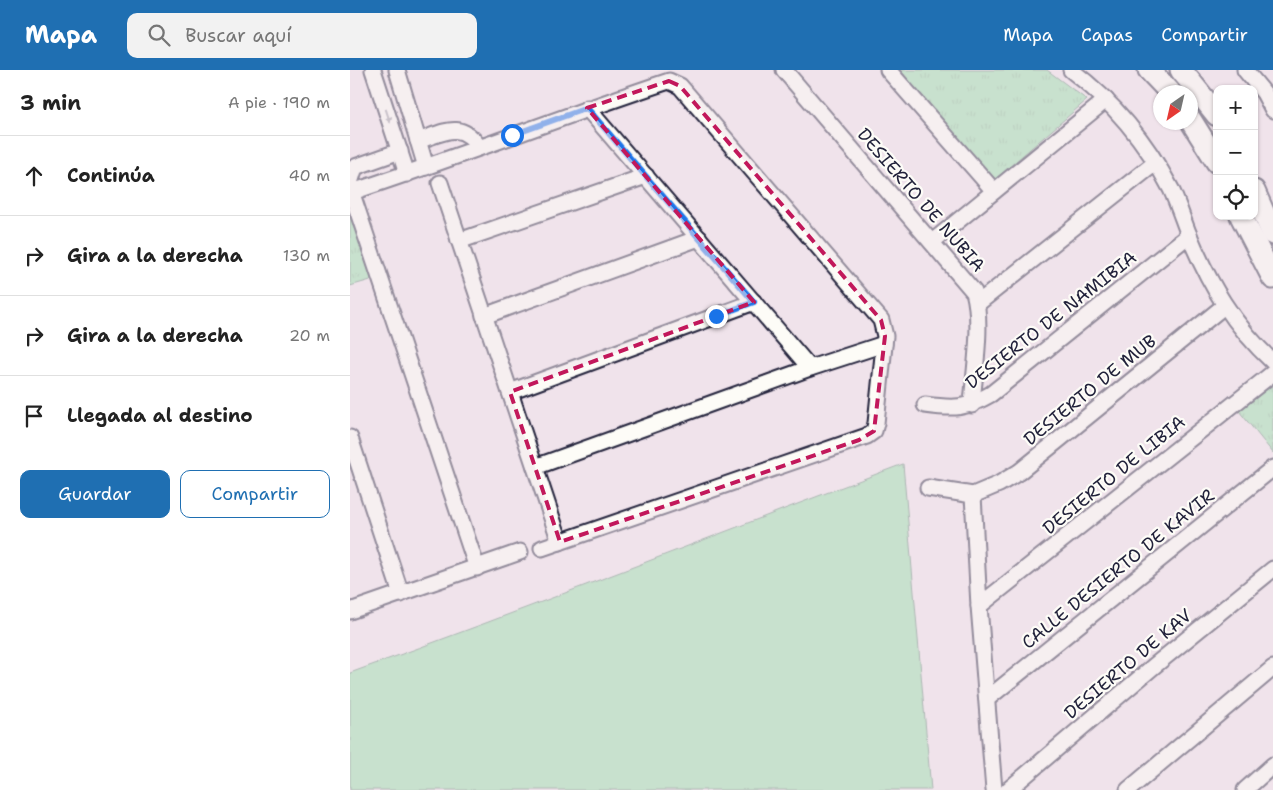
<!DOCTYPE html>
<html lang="es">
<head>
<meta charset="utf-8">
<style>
	body { margin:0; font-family:"Shantell Sans",sans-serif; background:#f2f2f2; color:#222 }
	.controls { position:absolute; right:15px; top:15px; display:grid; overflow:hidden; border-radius:10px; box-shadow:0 1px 4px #0004 }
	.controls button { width:45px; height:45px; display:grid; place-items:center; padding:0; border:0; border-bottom:1px solid #e0e0e0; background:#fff; color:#222; font:25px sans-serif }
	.compass { position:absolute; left:803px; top:15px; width:45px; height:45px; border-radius:50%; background:#fff; box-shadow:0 1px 4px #0004; rotate:214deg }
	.stop { position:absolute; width:15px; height:15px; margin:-11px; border:4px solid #1a73e8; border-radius:50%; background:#fff }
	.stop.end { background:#1a73e8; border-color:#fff; box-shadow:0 1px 5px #0008 }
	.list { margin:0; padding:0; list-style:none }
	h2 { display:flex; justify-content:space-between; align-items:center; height:65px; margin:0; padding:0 20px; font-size:21px }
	h2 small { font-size:16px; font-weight:400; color:#767676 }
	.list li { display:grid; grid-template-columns:32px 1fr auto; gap:15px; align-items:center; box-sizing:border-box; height:80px; padding:0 20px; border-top:1px solid #e0e0e0 }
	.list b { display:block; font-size:19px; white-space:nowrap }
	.list em { font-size:16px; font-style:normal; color:#767676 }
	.actions { display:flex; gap:10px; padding:15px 20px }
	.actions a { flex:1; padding:11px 0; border:1px solid #1f6fb2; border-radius:10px; text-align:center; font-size:18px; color:#1f6fb2 }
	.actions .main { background:#1f6fb2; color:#fff }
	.icon { flex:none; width:28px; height:28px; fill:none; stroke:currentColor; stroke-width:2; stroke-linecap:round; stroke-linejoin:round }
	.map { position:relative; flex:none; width:923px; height:720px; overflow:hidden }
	header { display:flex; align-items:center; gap:30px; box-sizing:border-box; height:70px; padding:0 25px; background:#1f6fb2; color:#fff }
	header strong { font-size:24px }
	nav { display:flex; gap:28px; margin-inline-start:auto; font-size:18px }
	.search { width:350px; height:45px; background:#f2f2f2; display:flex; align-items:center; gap:12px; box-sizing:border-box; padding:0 18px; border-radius:10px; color:#767676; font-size:19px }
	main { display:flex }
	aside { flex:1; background:#fff }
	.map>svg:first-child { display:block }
	.grass { fill:#97ddaa; stroke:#5c8072 }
	.park { fill:url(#park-tufts); stroke:#5c8072 }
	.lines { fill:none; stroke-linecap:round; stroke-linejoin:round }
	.street-casing { stroke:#22223b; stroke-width:19 }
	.secondary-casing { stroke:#22223b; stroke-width:25 }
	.street { stroke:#fdfcf7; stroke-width:15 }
	.secondary { stroke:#fdfcf7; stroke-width:21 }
	.oneway { fill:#9a9aa2 }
	.route { stroke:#1a73e8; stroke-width:6 }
	.marked { fill:none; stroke:#c2185b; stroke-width:4; stroke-dasharray:10 6; stroke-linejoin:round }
	.labels { text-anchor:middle; stroke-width:4.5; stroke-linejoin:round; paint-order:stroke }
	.street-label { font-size:18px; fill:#22223b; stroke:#fdfcf7 }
</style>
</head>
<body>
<header>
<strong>Mapa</strong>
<div class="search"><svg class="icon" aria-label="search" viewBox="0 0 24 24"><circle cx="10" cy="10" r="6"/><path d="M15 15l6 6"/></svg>Buscar aquí</div>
<nav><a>Mapa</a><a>Capas</a><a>Compartir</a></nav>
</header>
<main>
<aside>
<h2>3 min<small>A pie · 190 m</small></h2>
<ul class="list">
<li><svg class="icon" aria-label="ahead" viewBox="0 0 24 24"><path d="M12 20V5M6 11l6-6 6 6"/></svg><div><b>Continúa</b></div><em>40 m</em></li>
<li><svg class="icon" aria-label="right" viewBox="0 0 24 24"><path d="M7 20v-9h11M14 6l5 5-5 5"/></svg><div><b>Gira a la derecha</b></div><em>130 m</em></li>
<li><svg class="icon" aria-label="right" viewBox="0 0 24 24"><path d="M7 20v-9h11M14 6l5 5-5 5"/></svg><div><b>Gira a la derecha</b></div><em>20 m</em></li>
<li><svg class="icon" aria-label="arrive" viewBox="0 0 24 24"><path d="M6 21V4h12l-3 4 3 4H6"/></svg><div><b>Llegada al destino</b></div></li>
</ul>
<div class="actions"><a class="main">Guardar</a><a>Compartir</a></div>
</aside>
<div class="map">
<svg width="923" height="720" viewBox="0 0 923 720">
	<defs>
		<pattern id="park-tufts" width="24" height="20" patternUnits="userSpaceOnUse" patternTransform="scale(1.25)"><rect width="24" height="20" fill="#97ddaa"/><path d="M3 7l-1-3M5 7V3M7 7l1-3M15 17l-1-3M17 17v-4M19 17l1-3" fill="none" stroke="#82bd93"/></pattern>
	</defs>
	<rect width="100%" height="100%" fill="#f0e3eb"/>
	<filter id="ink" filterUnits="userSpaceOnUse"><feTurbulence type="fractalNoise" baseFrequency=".02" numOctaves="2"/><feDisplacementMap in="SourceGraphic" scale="10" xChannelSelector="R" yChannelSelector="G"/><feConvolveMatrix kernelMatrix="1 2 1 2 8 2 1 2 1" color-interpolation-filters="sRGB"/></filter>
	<g filter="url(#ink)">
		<!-- grass -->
		<path class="grass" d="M 553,394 L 581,720 L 0,720 L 0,603 C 186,536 369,463 553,394 Z"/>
		<!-- park -->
		<g class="park">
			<path d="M 550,0 L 697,0 L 737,30 L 644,110 Z"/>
			<path d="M 0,136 L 24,209 L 0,216 Z"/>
			<path d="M 923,315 L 923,383 L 889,341 Z"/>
		</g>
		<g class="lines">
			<defs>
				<g id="street">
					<path d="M 23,0 L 57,104"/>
					<path d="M 47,0 L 76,97"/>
					<path d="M 434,0 L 624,222 C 633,254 624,301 622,335"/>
					<path d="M 538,0 L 644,121"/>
					<path d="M 721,0 C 762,31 797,73 821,119 C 828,134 833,150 839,165 C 859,214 884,256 923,292"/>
					<path d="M 895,0 L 914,23 L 923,40"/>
					<path d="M 237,38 L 460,298"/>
					<path d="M 68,71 C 95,62 111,50 129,77"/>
					<path d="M 0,113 L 5,97 L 50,81"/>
					<path d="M 90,113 L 210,472"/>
					<path d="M 0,118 L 127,498"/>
					<path d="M 2,122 C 109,87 213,46 319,11 L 330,16 L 531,250 L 535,266 L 526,353 L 524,361 L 517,366 L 192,478"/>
					<path d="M 109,171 L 296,106"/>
					<path d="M 582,172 L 756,30"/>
					<path d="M 627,234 L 805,93"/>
					<path d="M 134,246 L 349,168"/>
					<path d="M 160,322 L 404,232"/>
					<path d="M 575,335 C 605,339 615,339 641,324 L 839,165"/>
					<path d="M 0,368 L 51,524"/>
					<path d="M 185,397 L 460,298 L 534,274"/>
					<path d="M 578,418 L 623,425 L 649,414 L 669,402 L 874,236"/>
					<path d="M 623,425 L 629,536 L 644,720"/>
					<path d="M 629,536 L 923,303"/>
					<path d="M 0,541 L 170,482"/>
					<path d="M 637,629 L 923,398"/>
					<path d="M 658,720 L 804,596 L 923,499"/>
					<path d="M 778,720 L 923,598"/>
					<path d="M 895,720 L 923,695"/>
				</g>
				<g id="secondary">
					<path d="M 799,0 L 820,22"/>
					<path d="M 831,0 L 867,45"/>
					<path d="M 840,49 L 867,92"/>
					<path d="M 904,121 L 923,164"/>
					<path d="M 891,146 L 923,208"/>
				</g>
			</defs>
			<!-- street casing -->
			<use href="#street" class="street-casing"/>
			<!-- secondary casing -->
			<use href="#secondary" class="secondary-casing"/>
			<!-- street -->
			<use href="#street" class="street"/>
			<!-- secondary -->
			<use href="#secondary" class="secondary"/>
		</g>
		<!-- one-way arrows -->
		<defs><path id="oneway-solid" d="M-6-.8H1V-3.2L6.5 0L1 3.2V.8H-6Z" transform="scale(1.25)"/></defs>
		<use class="oneway" href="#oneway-solid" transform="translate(38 46) rotate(72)"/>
	</g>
	<g class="lines" filter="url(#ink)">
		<!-- route -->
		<path class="route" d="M 162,65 L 237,38 L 404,232 L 366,246"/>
	</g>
	<!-- marked area -->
	<path d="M0 0H923V720H0ZM 319,11 L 330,16 L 531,250 L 535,266 L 524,361 L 509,370 L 210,472 L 160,322 L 404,232 L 237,38 Z" fill="#f0e3eb" fill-opacity=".55" fill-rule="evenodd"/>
	<path class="marked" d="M 319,11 L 330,16 L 531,250 L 535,266 L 524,361 L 509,370 L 210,472 L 160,322 L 404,232 L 237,38 Z"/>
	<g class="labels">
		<!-- street labels -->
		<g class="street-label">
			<text transform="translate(571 130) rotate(49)" y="6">DESIERTO DE NUBIA</text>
			<text transform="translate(701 250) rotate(-38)" y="6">DESIERTO DE NAMIBIA</text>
			<text transform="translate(740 320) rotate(-39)" y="6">DESIERTO DE MUB</text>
			<text transform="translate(764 405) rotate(-39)" y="6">DESIERTO DE LIBIA</text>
			<text transform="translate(768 499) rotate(-39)" y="6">CALLE DESIERTO DE KAVIR</text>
			<text transform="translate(778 594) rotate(-40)" y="6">DESIERTO DE KAV</text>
		</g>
	</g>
</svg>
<div class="controls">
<button>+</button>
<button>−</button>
<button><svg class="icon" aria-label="locate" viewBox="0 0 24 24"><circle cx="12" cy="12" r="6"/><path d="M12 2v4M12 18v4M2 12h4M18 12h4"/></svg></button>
</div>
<svg class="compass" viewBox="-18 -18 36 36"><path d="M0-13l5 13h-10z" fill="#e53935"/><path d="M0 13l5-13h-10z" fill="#767676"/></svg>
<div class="stop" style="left:162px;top:65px"></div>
<div class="stop end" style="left:366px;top:246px"></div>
</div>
</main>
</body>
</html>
